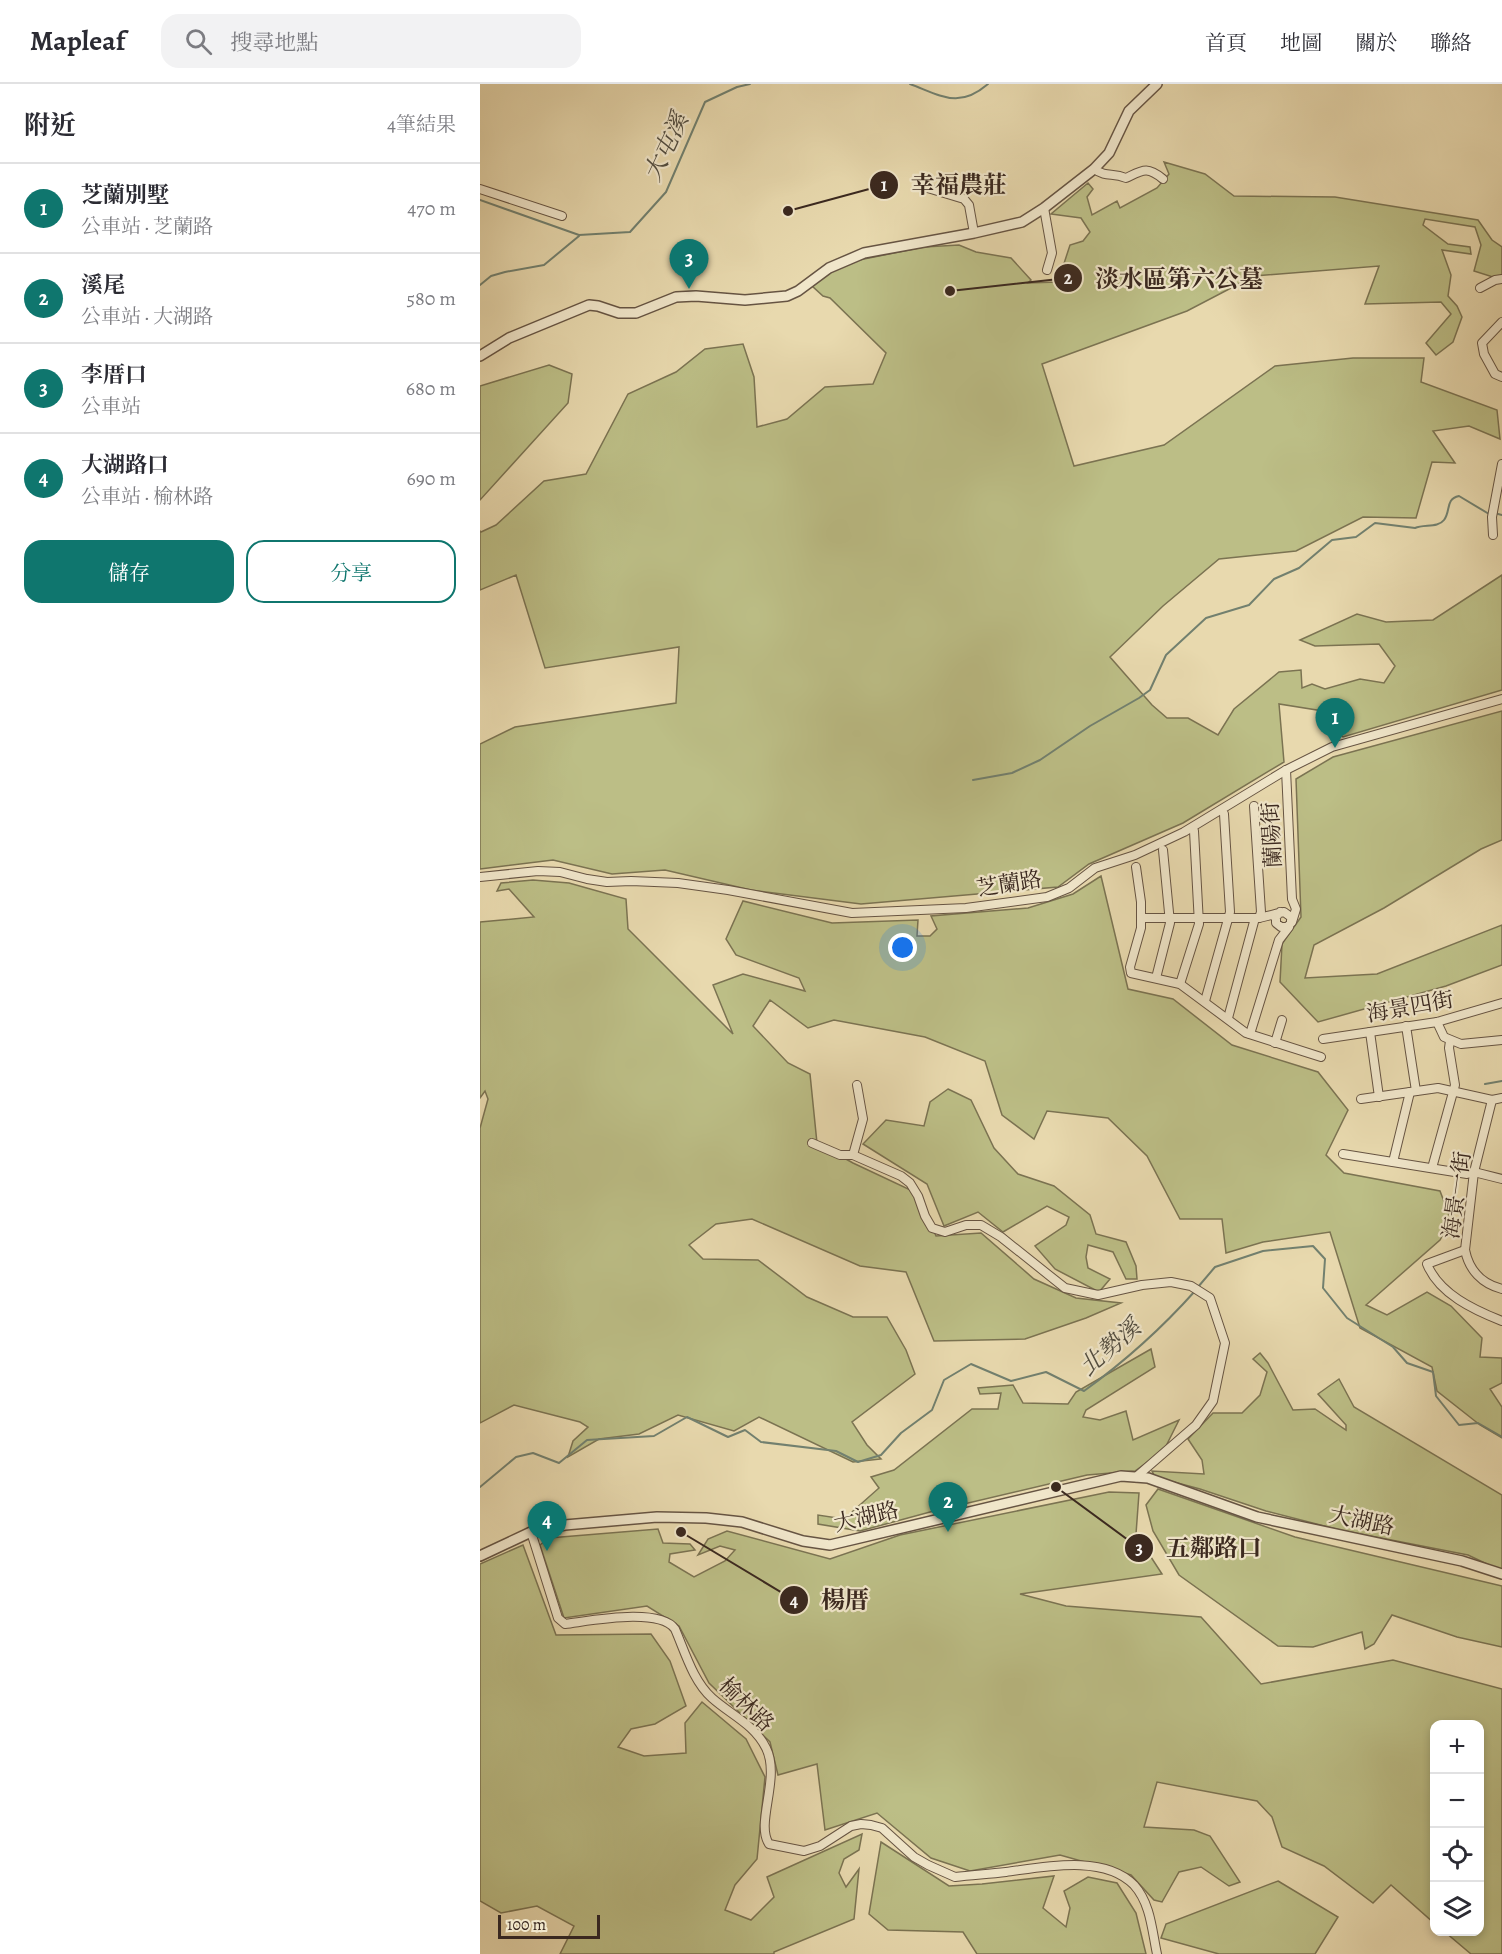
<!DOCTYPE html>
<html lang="zh-TW">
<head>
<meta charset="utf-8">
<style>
	body { margin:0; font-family:Alegreya,"Noto Serif TC",serif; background:#f2f2f3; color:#2b2b33 }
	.controls { position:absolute; right:18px; bottom:18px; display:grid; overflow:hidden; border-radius:12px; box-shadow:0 3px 9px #0003 }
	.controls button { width:54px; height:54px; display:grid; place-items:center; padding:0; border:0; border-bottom:2px solid #e1e1e2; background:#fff; color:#2b2b33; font:30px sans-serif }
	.scale { position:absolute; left:18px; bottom:15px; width:102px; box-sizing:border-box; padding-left:6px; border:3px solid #3a281f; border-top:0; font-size:16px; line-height:21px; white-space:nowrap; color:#3a281f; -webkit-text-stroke:4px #f0e6ca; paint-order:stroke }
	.you { position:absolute; left:423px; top:864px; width:21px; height:21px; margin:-15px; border:4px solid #fff; border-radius:50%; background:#1a73e8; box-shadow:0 0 0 9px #1a73e833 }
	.badge { display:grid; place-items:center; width:39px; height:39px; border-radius:50%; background:#0f766e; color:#fff; font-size:20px; font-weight:700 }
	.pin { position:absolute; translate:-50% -50px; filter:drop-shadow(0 2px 3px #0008) }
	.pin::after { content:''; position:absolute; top:32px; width:21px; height:18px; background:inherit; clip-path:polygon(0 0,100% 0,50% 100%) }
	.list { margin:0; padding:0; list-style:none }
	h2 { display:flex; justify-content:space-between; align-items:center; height:78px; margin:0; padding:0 24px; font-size:26px }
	h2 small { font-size:20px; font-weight:400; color:#7c7c81 }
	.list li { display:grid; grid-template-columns:39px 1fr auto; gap:18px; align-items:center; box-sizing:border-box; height:90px; padding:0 24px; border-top:2px solid #e1e1e2 }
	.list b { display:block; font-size:22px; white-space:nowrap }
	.list p { margin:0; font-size:20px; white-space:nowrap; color:#7c7c81 }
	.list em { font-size:20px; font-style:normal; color:#7c7c81 }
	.actions { display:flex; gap:12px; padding:18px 24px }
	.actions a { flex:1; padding:14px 0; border:2px solid #0f766e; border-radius:18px; text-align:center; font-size:21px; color:#0f766e }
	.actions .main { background:#0f766e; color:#fff }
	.icon { flex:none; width:33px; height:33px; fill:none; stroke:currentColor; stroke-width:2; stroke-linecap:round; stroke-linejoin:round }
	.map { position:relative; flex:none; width:1022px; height:1870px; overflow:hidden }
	header { display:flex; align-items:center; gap:36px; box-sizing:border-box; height:84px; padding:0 30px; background:#fff; border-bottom:2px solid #e1e1e2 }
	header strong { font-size:28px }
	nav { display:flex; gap:33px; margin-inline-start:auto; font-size:21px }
	.search { width:420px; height:54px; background:#f2f2f3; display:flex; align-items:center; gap:15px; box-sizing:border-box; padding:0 21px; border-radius:18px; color:#7c7c81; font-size:22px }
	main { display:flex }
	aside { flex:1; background:#fff }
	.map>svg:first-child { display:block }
	.green { fill:#bcbe86; stroke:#7b7352; stroke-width:1.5 }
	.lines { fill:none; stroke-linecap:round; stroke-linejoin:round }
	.stream { stroke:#72806f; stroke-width:2 }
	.minor-casing { stroke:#665443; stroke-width:10 }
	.tertiary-casing { stroke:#665443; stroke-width:12 }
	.minor { stroke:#f0e6ca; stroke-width:8 }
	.tertiary { stroke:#f0e6ca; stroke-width:9 }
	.labels { text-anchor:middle; stroke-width:4.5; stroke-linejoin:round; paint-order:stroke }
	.street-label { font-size:22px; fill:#3a281f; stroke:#f0e6ca }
	.water-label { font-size:24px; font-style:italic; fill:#524d40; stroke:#f0e6ca }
	.leader { fill:none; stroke:#3a281f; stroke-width:2 }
	.callout-dot { fill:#3a281f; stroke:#f0e6ca; stroke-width:2 }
	.mark-label { font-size:18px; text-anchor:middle; font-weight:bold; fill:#fff }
	.callout-label { font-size:24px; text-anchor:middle; font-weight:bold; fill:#3a281f; stroke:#f0e6ca; stroke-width:4.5; stroke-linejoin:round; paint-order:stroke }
</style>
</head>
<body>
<header>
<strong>Mapleaf</strong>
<div class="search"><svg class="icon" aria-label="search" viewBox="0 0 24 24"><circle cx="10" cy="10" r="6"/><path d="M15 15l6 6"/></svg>搜尋地點</div>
<nav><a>首頁</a><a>地圖</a><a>關於</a><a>聯絡</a></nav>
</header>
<main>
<aside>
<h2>附近<small>4筆結果</small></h2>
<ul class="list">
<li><span class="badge">1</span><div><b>芝蘭別墅</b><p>公車站 · 芝蘭路</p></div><em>470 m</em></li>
<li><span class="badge">2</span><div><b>溪尾</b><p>公車站 · 大湖路</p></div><em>580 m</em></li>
<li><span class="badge">3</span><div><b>李厝口</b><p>公車站</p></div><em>680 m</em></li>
<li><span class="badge">4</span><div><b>大湖路口</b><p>公車站 · 榆林路</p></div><em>690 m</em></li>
</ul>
<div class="actions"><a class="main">儲存</a><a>分享</a></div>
</aside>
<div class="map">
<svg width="1022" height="1870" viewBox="0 0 1022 1870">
	<rect width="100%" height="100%" fill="#e8d9ae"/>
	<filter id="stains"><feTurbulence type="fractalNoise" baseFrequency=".00333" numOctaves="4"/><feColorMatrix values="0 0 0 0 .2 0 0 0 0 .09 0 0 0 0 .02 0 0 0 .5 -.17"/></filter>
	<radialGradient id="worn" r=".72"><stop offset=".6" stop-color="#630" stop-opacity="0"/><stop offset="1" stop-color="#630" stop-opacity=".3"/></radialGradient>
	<!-- green -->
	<g class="green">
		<path d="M 684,78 L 725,90 L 754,112 L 855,113 L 998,136 L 1012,156 L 1022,163 L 1022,191 L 1016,194 L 994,187 L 1001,161 L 995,143 L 945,135 L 943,141 L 968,160 L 990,163 L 991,170 L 962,166 L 971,191 L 968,212 L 977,222 L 982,233 L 973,258 L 956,271 L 946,259 L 971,230 L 961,218 L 885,220 L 899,182 L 774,192 L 707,227 L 562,280 L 594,382 L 684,361 L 795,282 L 873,274 L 944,274 L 941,298 L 1017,326 L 1020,355 L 989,342 L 953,347 L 975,379 L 952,378 L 936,434 L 883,433 L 816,467 L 739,475 L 683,522 L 630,573 L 672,621 L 687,634 L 708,634 L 738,651 L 754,625 L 799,588 L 821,586 L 822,604 L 832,600 L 845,605 L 880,595 L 904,599 L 915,582 L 899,560 L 835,562 L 820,556 L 877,530 L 906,538 L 953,536 L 1022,491 L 1022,606 L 863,653 L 856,647 L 843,627 L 799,620 L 804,678 L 703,739 L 609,780 L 578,803 L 381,820 L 271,806 L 185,786 L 132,790 L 73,776 L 0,785 L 0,660 L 35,643 L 196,619 L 199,563 L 65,584 L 36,491 L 0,506 L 0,447 L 1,448 L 16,441 L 64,397 L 106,390 L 148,310 L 196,288 L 225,265 L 263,260 L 274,293 L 277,343 L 307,335 L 345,303 L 393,300 L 406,269 L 350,214 L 343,212 L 331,201 L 352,187 L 374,177 L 444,163 L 479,161 L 496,168 L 531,174 L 551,196 L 548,199 L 578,198 L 590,161 L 603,157 L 610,148 L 601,134 L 571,130 L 608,99 L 613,105 L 607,113 L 612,131 L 637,117 L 640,124 L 677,104 L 689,90 Z"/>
		<path d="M 69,281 L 92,290 L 88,319 L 0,416 L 0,302 Z"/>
		<path d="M 1022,627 L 1022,756 L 1001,765 L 904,824 L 834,861 L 825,894 L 897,890 L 1022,841 L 1022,881 L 966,902 L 838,938 L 800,898 L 802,860 L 821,833 L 816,695 L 853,673 Z"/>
		<path d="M 621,792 L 648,905 L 693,915 L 752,961 L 838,988 L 868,1026 L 846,1071 L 864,1089 L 960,1107 L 971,1136 L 960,1156 L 886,1221 L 907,1231 L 947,1208 L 971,1222 L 1002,1254 L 1000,1273 L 1022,1274 L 1022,1299 L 1010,1305 L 1022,1323 L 1022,1354 L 1000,1341 L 957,1307 L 952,1283 L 880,1244 L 850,1148 L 783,1158 L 746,1169 L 742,1135 L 700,1135 L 667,1072 L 628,1034 L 567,1027 L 554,1055 L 522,1031 L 505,977 L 445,953 L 354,936 L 328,944 L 290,916 L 273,942 L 308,979 L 330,990 L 337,1059 L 373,1079 L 439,1110 L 456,1152 L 501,1149 L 554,1195 L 596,1214 L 641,1219 L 606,1234 L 545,1255 L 454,1257 L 426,1188 L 380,1182 L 272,1135 L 236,1140 L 209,1161 L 223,1175 L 278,1176 L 327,1213 L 373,1233 L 407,1233 L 426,1266 L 435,1290 L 372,1338 L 387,1361 L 401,1375 L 373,1378 L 279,1333 L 254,1347 L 198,1331 L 159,1350 L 119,1355 L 88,1373 L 93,1357 L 108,1343 L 100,1338 L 34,1321 L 0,1339 L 0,1044 L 8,1015 L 5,1007 L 0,1014 L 0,838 L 54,833 L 29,805 L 17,807 L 21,799 L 53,796 L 89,799 L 146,815 L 148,845 L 253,950 L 233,901 L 263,890 L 325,907 L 319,894 L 256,871 L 246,855 L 263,817 L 352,839 L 438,836 L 437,852 L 450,852 L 457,845 L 451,832 L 548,824 L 593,810 Z"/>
		<path d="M 468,1005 L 491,1016 L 514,1064 L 538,1090 L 574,1102 L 610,1131 L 616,1150 L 646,1158 L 656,1182 L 657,1195 L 646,1195 L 633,1168 L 608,1161 L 606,1173 L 608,1184 L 630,1195 L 619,1208 L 575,1185 L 555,1162 L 586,1141 L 589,1133 L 567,1122 L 523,1148 L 498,1128 L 464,1142 L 447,1100 L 383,1060 L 406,1036 L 444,1042 L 450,1018 Z"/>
		<path d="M 671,1265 L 675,1283 L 606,1326 L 603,1333 L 620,1336 L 646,1327 L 653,1356 L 699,1336 L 684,1366 L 655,1387 L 607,1391 L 450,1428 L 380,1447 L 338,1440 L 338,1431 L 364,1435 L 399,1404 L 391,1393 L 414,1386 L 492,1325 L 518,1325 L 521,1309 L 500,1310 L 498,1304 L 533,1301 L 543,1319 L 588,1320 L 596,1308 Z"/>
		<path d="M 780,1269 L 788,1279 L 813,1326 L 835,1325 L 866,1346 L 866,1341 L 838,1310 L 859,1295 L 874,1323 L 1022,1411 L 1022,1487 L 988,1471 L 860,1446 L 786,1427 L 720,1405 L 675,1393 L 672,1387 L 724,1390 L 722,1376 L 708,1355 L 733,1329 L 762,1329 L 780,1311 L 787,1288 L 773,1275 Z"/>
		<path d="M 678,1405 L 815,1453 L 1022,1502 L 1022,1563 L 977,1553 L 912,1531 L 894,1560 L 885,1565 L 882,1548 L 833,1563 L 798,1562 L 699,1491 L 673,1447 L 666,1421 Z"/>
		<path d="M 629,1408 L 659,1409 L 656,1450 L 682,1490 L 540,1510 L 586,1522 L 721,1533 L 781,1600 L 913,1576 L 1022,1605 L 1022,1870 L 991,1870 L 965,1848 L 1000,1848 L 1000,1640 L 954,1640 L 954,1839 L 911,1801 L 893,1819 L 844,1782 L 802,1763 L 792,1733 L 777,1717 L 677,1698 L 664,1743 L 714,1746 L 730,1752 L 760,1798 L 749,1802 L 721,1783 L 699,1788 L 682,1818 L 674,1816 L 651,1791 L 580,1771 L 490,1787 L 451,1774 L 397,1729 L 345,1746 L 337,1680 L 298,1691 L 290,1658 L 229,1599 L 199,1542 L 167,1522 L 84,1534 L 60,1461 L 69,1454 L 178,1445 L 183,1459 L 210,1460 L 215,1466 L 190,1470 L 189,1478 L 214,1493 L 245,1477 L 255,1466 L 240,1462 L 218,1471 L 228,1455 L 247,1447 L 350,1475 L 420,1451 Z"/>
		<path d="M 43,1461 L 76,1551 L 171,1550 L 190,1577 L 206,1622 L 175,1640 L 151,1645 L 138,1663 L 164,1672 L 206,1669 L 205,1639 L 222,1618 L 266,1655 L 285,1693 L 277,1775 L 255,1801 L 245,1826 L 271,1836 L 294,1813 L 287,1793 L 382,1750 L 379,1766 L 364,1775 L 359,1789 L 366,1803 L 379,1785 L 374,1835 L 294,1868 L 294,1870 L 80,1870 L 94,1842 L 57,1822 L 21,1829 L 0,1817 L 0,1480 Z"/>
		<path d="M 401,1758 L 469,1802 L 502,1800 L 574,1792 L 563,1824 L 586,1843 L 590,1824 L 584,1807 L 608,1793 L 637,1799 L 656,1829 L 666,1870 L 497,1870 L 483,1848 L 408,1846 L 389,1830 Z"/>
		<path d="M 798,1797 L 858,1833 L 835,1870 L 739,1870 L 681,1854 L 686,1840 Z"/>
	</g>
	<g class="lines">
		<!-- stream -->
		<g class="stream">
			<path d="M 430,0 C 462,12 479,25 508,0"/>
			<path d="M 0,116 L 99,151 L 150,148 L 186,108 L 225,18 L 257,3 L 270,0"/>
			<path d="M 0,201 L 11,192 L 25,188 L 64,181 L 99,152"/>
			<path d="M 1018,430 L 1022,431"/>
			<path d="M 493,696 L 532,689 L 560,676 L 610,642 L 659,614 L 670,606 L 686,571 L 726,534 L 769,521 L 794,495 L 819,484 L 852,456 L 876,453 L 895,439 L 935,444 C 944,440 958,444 964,436 C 971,427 965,415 979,412 L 1009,430"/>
			<path d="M 1005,1000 L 1022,997"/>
			<path d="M 718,1203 L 735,1183 L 783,1167 L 833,1162 L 845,1175 L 843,1204 L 867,1234 L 913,1263 L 927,1279 L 953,1288 L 956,1312 L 979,1341 L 998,1339 L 1022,1353"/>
			<path d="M 0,1403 L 36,1373 L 53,1369 L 79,1379 L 107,1356 L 174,1352 L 207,1333 L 248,1353 L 265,1346 L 281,1358 L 356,1367 L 378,1378 L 401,1371 L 421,1349 L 452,1326 L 464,1296 L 491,1280 L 531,1297 L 566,1288 L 604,1307 C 644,1278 682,1244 715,1207"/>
		</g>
		<defs>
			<g id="minor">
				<path d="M 614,85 C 627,94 632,88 646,94 C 663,86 667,82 683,95"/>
				<path d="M 441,102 L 484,115 L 489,121 L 494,149"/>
				<path d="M 0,105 L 82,132"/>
				<path d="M 564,124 L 572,169 L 567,186"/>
				<path d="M 1000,204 L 1015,196 L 1022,195"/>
				<path d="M 1022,238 L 1002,259 L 1004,270 L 1015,290 L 1022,293"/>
				<path d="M 1013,451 L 1012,433 L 1022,380"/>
				<path d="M 806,686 L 812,815 L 816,825 L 812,838"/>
				<path d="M 774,722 L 781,828 L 779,834"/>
				<path d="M 656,783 L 661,818 L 661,844 L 650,883 L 651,889 L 700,900 L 766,949 L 841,973"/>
				<path d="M 0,793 L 58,787 L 80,788 L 107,795 L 127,798 L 151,797 L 198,799 L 248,806 L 372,829 L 486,824 L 567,813 L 589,804 L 615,784 L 655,771 L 704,748 L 806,686 L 852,663 L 1022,615"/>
				<path d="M 661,834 L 779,834 C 787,832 795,830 804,828 L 811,833 L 811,839 L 807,843 L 801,843 L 796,839 L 796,833 L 800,828"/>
				<path d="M 676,894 L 690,839 L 683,766"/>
				<path d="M 700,900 L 719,840 L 714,747"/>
				<path d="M 725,917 L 750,828 L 744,730"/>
				<path d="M 748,934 L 775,834"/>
				<path d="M 957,938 L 964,953 L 981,960 L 1022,956"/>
				<path d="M 926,942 L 936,1007"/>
				<path d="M 890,948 L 899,1013"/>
				<path d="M 770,950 L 799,856 L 809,843"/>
				<path d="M 843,955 L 957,938 L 1022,919"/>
				<path d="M 795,959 L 802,936"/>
				<path d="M 1022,1014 L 1012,1016 L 994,1088 L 985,1166 C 989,1186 1002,1200 1022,1205"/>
				<path d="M 881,1015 L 958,1004 L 1012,1016"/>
				<path d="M 332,1059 L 360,1071 L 373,1071 L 421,1092 L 430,1099 L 438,1112 L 445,1132 L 452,1144 L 465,1148 L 486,1141 L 501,1141 L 521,1153 L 585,1204 L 618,1211 L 662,1201 L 691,1198 L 711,1202 L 730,1214 L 745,1259 L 733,1317 L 716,1341 L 656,1393"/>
				<path d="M 863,1070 L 987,1090 L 994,1088 L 1022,1095"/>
				<path d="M 373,1071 L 383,1035 L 377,1001"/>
				<path d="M 913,1078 L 930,1008"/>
				<path d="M 952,1084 L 975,1001 L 969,964 L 970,957"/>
				<path d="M 985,1166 L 947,1180 C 959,1210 994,1226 1022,1237"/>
				<path d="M 51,1448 L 78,1534 L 85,1540 C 110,1537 179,1523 195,1545 C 205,1568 213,1597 232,1614 C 251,1631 274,1640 286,1664 C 301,1694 275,1739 289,1760 L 324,1767 L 340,1762 L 371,1742 L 381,1740 L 391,1741 L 402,1744 L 434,1773 L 448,1781 L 475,1793 C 492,1791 509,1790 526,1788 C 564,1783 624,1770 654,1801 C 671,1820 672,1847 677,1870"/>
			</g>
			<g id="tertiary">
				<path d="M 0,272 L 29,254 L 109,221 L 118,222 L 139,229 L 156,229 L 196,213 L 216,212 L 265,216 L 307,212 L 318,207 L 349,184 L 384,169 L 494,149 L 542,138 L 564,124 L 614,85 L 629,69 L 649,27 L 677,0"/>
				<path d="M 0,1472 L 51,1448 L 85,1441 L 177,1433 L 226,1434 L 262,1438 L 323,1457 L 350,1461 L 641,1392 L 668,1394 L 777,1433 L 982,1477 L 1022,1490"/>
			</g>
		</defs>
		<!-- minor casing -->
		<use href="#minor" class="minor-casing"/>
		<!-- tertiary casing -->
		<use href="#tertiary" class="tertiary-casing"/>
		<!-- minor -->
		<use href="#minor" class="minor"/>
		<!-- tertiary -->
		<use href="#tertiary" class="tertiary"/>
	</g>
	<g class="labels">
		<!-- street labels -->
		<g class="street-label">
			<text transform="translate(791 751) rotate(-93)" y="8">蘭陽街</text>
			<text transform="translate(529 799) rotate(-9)" y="8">芝蘭路</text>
			<text transform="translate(930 922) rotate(-10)" y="8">海景四街</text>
			<text transform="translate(976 1111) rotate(-82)" y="8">海景一街</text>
			<text transform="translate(386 1432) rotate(-13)" y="8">大湖路</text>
			<text transform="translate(882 1436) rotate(12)" y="8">大湖路</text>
			<text transform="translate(267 1620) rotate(44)" y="8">榆林路</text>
		</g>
		<!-- water labels -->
		<g class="water-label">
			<text transform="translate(186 63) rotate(-65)" y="8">大屯溪</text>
			<text transform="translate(630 1263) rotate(-41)" y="8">北勢溪</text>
		</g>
	</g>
	<!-- callouts -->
	<path class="leader" d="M308 127L404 101M470 207L588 194M576 1403L659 1464M201 1448L314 1516"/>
	<g class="callout-dot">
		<circle cx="308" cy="127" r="6"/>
		<circle cx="470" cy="207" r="6"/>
		<circle cx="576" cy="1403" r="6"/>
		<circle cx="201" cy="1448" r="6"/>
		<circle cx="404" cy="101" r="15"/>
		<circle cx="588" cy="194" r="15"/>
		<circle cx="659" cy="1464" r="15"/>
		<circle cx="314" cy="1516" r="15"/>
	</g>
	<g class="mark-label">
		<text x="404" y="107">1</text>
		<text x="588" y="200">2</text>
		<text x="659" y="1470">3</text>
		<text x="314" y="1522">4</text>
	</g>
	<g class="callout-label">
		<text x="479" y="109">幸福農莊</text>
		<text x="699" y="203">淡水區第六公墓</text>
		<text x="734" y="1472">五鄰路口</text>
		<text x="365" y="1524">楊厝</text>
	</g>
	<rect width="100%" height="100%" filter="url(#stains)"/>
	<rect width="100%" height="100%" fill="url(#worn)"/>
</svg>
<div class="controls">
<button>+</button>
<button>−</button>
<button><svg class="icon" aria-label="locate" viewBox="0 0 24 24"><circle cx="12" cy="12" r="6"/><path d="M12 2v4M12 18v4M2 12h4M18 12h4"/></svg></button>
<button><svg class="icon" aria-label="layers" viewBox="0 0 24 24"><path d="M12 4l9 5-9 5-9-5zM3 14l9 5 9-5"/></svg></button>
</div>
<div class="scale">100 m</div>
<div class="you"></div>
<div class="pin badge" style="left:855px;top:664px">1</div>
<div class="pin badge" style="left:468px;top:1448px">2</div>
<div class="pin badge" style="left:209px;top:205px">3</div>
<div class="pin badge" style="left:67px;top:1467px">4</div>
</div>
</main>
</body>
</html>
